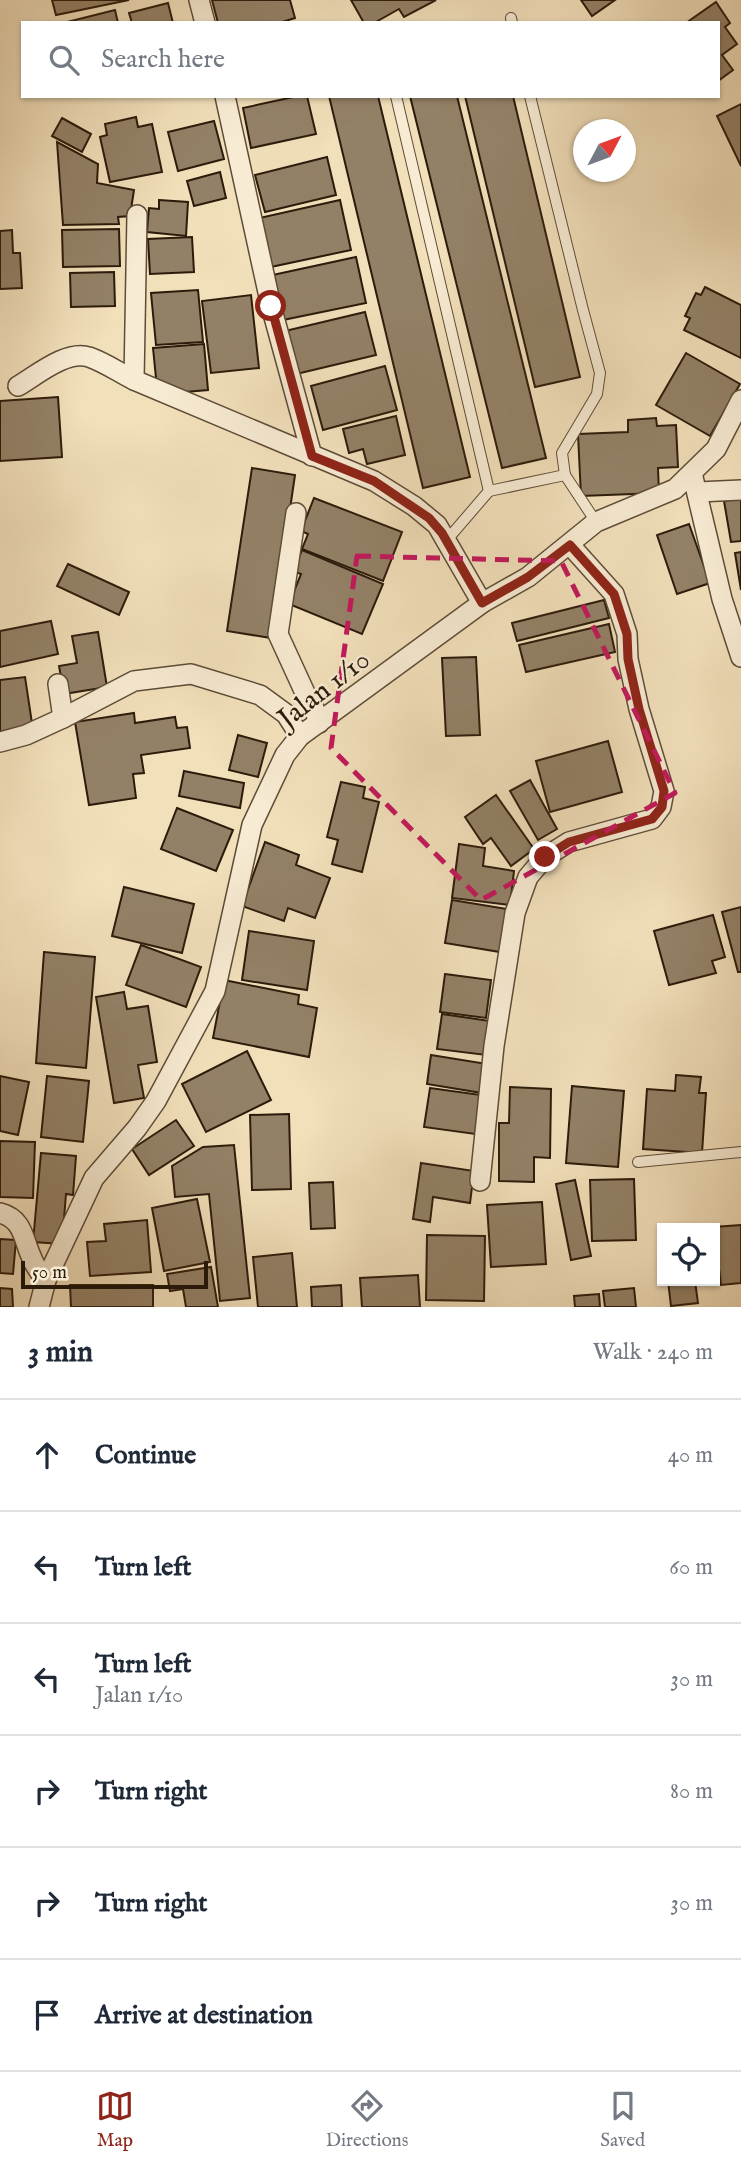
<!DOCTYPE html>
<html lang="en">
<head>
<meta charset="utf-8">
<style>
	body { margin:0; font-family:"IM FELL English",serif; background:#f6f6f7; color:#1f2937 }
	.controls { position:absolute; right:21px; bottom:21px; display:grid; overflow:hidden; border-radius:0px; box-shadow:0 2px 5px #0004 }
	.controls button { width:63px; height:63px; display:grid; place-items:center; padding:0; border:0; border-bottom:2px solid #e0e1e3; background:#fff; color:#1f2937; font:35px sans-serif }
	.compass { position:absolute; left:573px; top:119px; width:63px; height:63px; border-radius:50%; background:#fff; box-shadow:0 2px 5px #0004; rotate:49deg }
	.scale { position:absolute; left:21px; bottom:18px; width:187px; box-sizing:border-box; padding-left:7px; border:4px solid #2c1b0b; border-top:0; font-size:19px; line-height:24px; white-space:nowrap; color:#2c1b0b; -webkit-text-stroke:5px #f7ebd3; paint-order:stroke }
	.stop { position:absolute; width:21px; height:21px; margin:-16px; border:5px solid #8f2418; border-radius:50%; background:#fff }
	.stop.end { background:#8f2418; border-color:#fff; box-shadow:0 2px 7px #0008 }
	.list { margin:0; padding:0; list-style:none }
	h2 { display:flex; justify-content:space-between; align-items:center; height:91px; margin:0; padding:0 28px; font-size:30px }
	h2 small { font-size:23px; font-weight:400; color:#747a83 }
	.list li { display:grid; grid-template-columns:46px 1fr auto; gap:21px; align-items:center; box-sizing:border-box; height:112px; padding:0 28px; border-top:2px solid #e0e1e3 }
	.list b { display:block; font-size:26px; white-space:nowrap }
	.list p { margin:0; font-size:23px; white-space:nowrap; color:#747a83 }
	.list em { font-size:23px; font-style:normal; color:#747a83 }
	.icon { flex:none; width:38px; height:38px; fill:none; stroke:currentColor; stroke-width:2; stroke-linecap:round; stroke-linejoin:round }
	.map { position:relative; flex:none; width:741px; height:1307px; overflow:hidden }
	.search { position:absolute; background:#fff; box-shadow:0 2px 5px #0004; left:21px; right:21px; top:21px; height:77px; display:flex; align-items:center; gap:18px; box-sizing:border-box; padding:0 24px; border-radius:0px; color:#747a83; font-size:26px }
	.sheet { height:763px; background:#fff }
	nav { display:flex; justify-content:space-around; align-items:center; box-sizing:border-box; height:98px; border-top:2px solid #e0e1e3; background:#fff; font-size:19px; color:#747a83 }
	nav a { display:grid; justify-items:center; gap:4px }
	nav .on { color:#8f2418 }
	.map>svg:first-child { display:block }
	.building { fill:#938167; stroke:#2c1b0b; stroke-width:2 }
	.lines { fill:none; stroke-linecap:round; stroke-linejoin:round }
	.service-casing { stroke:#5e4c37; stroke-width:12 }
	.minor-casing { stroke:#5e4c37; stroke-width:22 }
	.service { stroke:#f7ebd3; stroke-width:10 }
	.minor { stroke:#f7ebd3; stroke-width:19 }
	.route { stroke:#8f2418; stroke-width:9 }
	.marked { fill:none; stroke:#c2185b; stroke-width:5; stroke-dasharray:14 9; stroke-linejoin:round }
	.labels { text-anchor:middle; stroke-width:5; stroke-linejoin:round; paint-order:stroke }
	.street-label { font-size:28px; fill:#2c1b0b; stroke:#f7ebd3 }
</style>
</head>
<body>
<div class="map">
<svg width="741" height="1307" viewBox="0 0 741 1307">
	<rect width="100%" height="100%" fill="#f2e0bb"/>
	<filter id="stains"><feTurbulence type="fractalNoise" baseFrequency=".00286" numOctaves="4"/><feColorMatrix values="0 0 0 0 .2 0 0 0 0 .09 0 0 0 0 .02 0 0 0 .5 -.17"/></filter>
	<radialGradient id="worn" r=".72"><stop offset=".6" stop-color="#630" stop-opacity="0"/><stop offset="1" stop-color="#630" stop-opacity=".3"/></radialGradient>
	<!-- building -->
	<g class="building">
		<path d="M 52,0 L 129,0 L 56,15 Z"/>
		<path d="M 212,0 L 290,0 L 295,18 L 279,23 L 218,23 Z"/>
		<path d="M 351,0 L 436,0 L 404,17 L 399,9 L 374,23 L 364,23 Z"/>
		<path d="M 581,0 L 615,0 L 592,16 Z"/>
		<path d="M 716,2 L 730,23 L 725,27 L 737,44 L 722,55 L 733,70 L 718,81 L 718,23 L 686,23 Z"/>
		<path d="M 168,3 L 173,23 L 132,23 L 129,13 Z"/>
		<path d="M 115,10 L 118,23 L 67,23 L 67,22 Z"/>
		<path d="M 298,96 L 307,96 L 316,134 L 251,148 L 243,108 Z"/>
		<path d="M 329,96 L 378,96 L 470,477 L 423,488 Z"/>
		<path d="M 410,96 L 457,96 L 546,458 L 502,468 Z"/>
		<path d="M 465,96 L 513,96 L 580,377 L 535,387 Z"/>
		<path d="M 741,104 L 741,166 L 717,116 Z"/>
		<path d="M 136,117 L 138,127 L 152,124 L 162,172 L 110,182 L 100,137 L 107,135 L 105,124 Z"/>
		<path d="M 62,118 L 91,134 L 82,152 L 52,136 Z"/>
		<path d="M 214,121 L 224,159 L 178,171 L 168,132 Z"/>
		<path d="M 57,142 L 98,164 L 97,183 L 134,190 L 130,216 L 118,217 L 119,224 L 63,225 Z"/>
		<path d="M 327,157 L 336,195 L 265,212 L 255,175 Z"/>
		<path d="M 220,172 L 226,198 L 194,206 L 187,181 Z"/>
		<path d="M 159,200 L 188,202 L 186,236 L 147,232 L 149,208 L 159,209 Z"/>
		<path d="M 340,200 L 351,250 L 266,268 L 255,219 Z"/>
		<path d="M 119,229 L 120,266 L 63,267 L 62,230 Z"/>
		<path d="M 12,230 L 13,253 L 20,253 L 22,288 L 0,289 L 0,231 Z"/>
		<path d="M 192,237 L 194,272 L 150,274 L 148,239 Z"/>
		<path d="M 356,257 L 366,303 L 278,321 L 268,276 Z"/>
		<path d="M 114,272 L 115,306 L 71,307 L 70,273 Z"/>
		<path d="M 705,287 L 741,305 L 741,358 L 684,330 L 690,318 L 685,316 L 696,293 L 701,295 Z"/>
		<path d="M 198,290 L 203,342 L 156,345 L 151,293 Z"/>
		<path d="M 251,295 L 259,368 L 211,373 L 202,301 Z"/>
		<path d="M 365,312 L 376,355 L 292,375 L 281,332 Z"/>
		<path d="M 204,344 L 208,390 L 173,393 L 157,388 L 153,348 Z"/>
		<path d="M 686,353 L 740,384 L 710,436 L 656,405 Z"/>
		<path d="M 385,366 L 397,410 L 323,430 L 311,386 Z"/>
		<path d="M 58,397 L 62,457 L 0,461 L 0,401 Z"/>
		<path d="M 396,416 L 405,455 L 367,464 L 363,449 L 349,453 L 343,429 Z"/>
		<path d="M 656,418 L 657,426 L 676,425 L 678,467 L 658,468 L 659,493 L 581,496 L 578,434 L 628,432 L 628,420 Z"/>
		<path d="M 252,468 L 295,475 L 271,638 L 227,631 Z"/>
		<path d="M 314,498 L 402,532 L 383,581 L 302,549 L 308,534 L 301,531 Z"/>
		<path d="M 741,498 L 741,541 L 731,542 L 724,501 Z"/>
		<path d="M 689,524 L 710,583 L 677,594 L 657,535 Z"/>
		<path d="M 302,550 L 383,584 L 362,634 L 289,604 L 301,574 L 293,571 Z"/>
		<path d="M 741,552 L 741,590 L 735,553 Z"/>
		<path d="M 68,564 L 129,592 L 119,615 L 57,586 Z"/>
		<path d="M 604,600 L 609,618 L 517,641 L 512,623 Z"/>
		<path d="M 51,621 L 58,654 L 0,667 L 0,631 Z"/>
		<path d="M 609,624 L 615,652 L 526,672 L 519,645 Z"/>
		<path d="M 98,632 L 107,687 L 64,694 L 59,666 L 77,663 L 72,636 Z"/>
		<path d="M 476,657 L 480,735 L 446,736 L 442,658 Z"/>
		<path d="M 25,677 L 33,730 L 0,735 L 0,680 Z"/>
		<path d="M 134,713 L 135,723 L 175,717 L 177,728 L 187,727 L 190,748 L 141,755 L 144,773 L 133,774 L 136,798 L 89,805 L 75,722 Z"/>
		<path d="M 238,735 L 267,743 L 258,777 L 229,770 Z"/>
		<path d="M 608,741 L 622,792 L 550,812 L 536,761 Z"/>
		<path d="M 184,771 L 244,783 L 240,808 L 179,796 Z"/>
		<path d="M 530,780 L 557,829 L 538,840 L 510,791 Z"/>
		<path d="M 341,782 L 365,787 L 363,798 L 379,802 L 362,872 L 332,864 L 338,840 L 327,837 Z"/>
		<path d="M 496,795 L 534,849 L 511,866 L 491,838 L 483,844 L 465,817 Z"/>
		<path d="M 177,808 L 233,830 L 216,871 L 161,849 Z"/>
		<path d="M 265,842 L 299,855 L 296,865 L 330,878 L 315,918 L 288,908 L 284,921 L 242,906 Z"/>
		<path d="M 459,844 L 485,848 L 483,866 L 514,871 L 510,905 L 452,898 Z"/>
		<path d="M 124,887 L 194,904 L 182,953 L 112,936 Z"/>
		<path d="M 452,900 L 507,909 L 500,952 L 445,943 Z"/>
		<path d="M 741,907 L 741,972 L 738,972 L 722,912 Z"/>
		<path d="M 713,915 L 725,957 L 712,961 L 716,973 L 669,985 L 654,931 Z"/>
		<path d="M 249,931 L 314,941 L 307,990 L 242,980 Z"/>
		<path d="M 141,945 L 201,967 L 186,1007 L 126,985 Z"/>
		<path d="M 44,952 L 95,957 L 86,1068 L 36,1063 Z"/>
		<path d="M 445,974 L 491,980 L 486,1018 L 440,1012 Z"/>
		<path d="M 224,980 L 299,995 L 298,1004 L 317,1008 L 309,1057 L 213,1038 Z"/>
		<path d="M 124,992 L 127,1009 L 148,1006 L 157,1062 L 138,1065 L 144,1098 L 114,1103 L 96,997 Z"/>
		<path d="M 442,1014 L 490,1021 L 486,1055 L 437,1049 Z"/>
		<path d="M 247,1051 L 271,1100 L 206,1132 L 182,1084 Z"/>
		<path d="M 431,1055 L 487,1064 L 482,1093 L 427,1084 Z"/>
		<path d="M 676,1075 L 701,1077 L 699,1093 L 706,1093 L 702,1153 L 643,1149 L 647,1089 L 675,1091 Z"/>
		<path d="M 0,1076 L 29,1082 L 18,1135 L 0,1131 Z"/>
		<path d="M 47,1076 L 89,1081 L 83,1142 L 41,1137 Z"/>
		<path d="M 572,1086 L 624,1091 L 618,1167 L 566,1163 Z"/>
		<path d="M 510,1087 L 551,1089 L 550,1158 L 534,1157 L 534,1182 L 499,1181 L 499,1123 L 509,1123 Z"/>
		<path d="M 430,1088 L 481,1095 L 475,1134 L 424,1127 Z"/>
		<path d="M 289,1114 L 291,1189 L 252,1190 L 250,1115 Z"/>
		<path d="M 176,1120 L 194,1146 L 149,1175 L 132,1149 Z"/>
		<path d="M 0,1141 L 35,1142 L 33,1198 L 0,1197 Z"/>
		<path d="M 234,1145 L 250,1298 L 220,1301 L 209,1194 L 175,1197 L 172,1166 L 203,1147 Z"/>
		<path d="M 41,1153 L 76,1156 L 73,1195 L 66,1194 L 62,1244 L 33,1242 Z"/>
		<path d="M 421,1163 L 474,1171 L 470,1203 L 433,1197 L 430,1222 L 413,1219 Z"/>
		<path d="M 634,1179 L 636,1240 L 592,1241 L 590,1180 Z"/>
		<path d="M 575,1180 L 591,1256 L 571,1260 L 556,1184 Z"/>
		<path d="M 333,1182 L 335,1228 L 311,1229 L 309,1183 Z"/>
		<path d="M 197,1199 L 210,1262 L 164,1271 L 152,1208 Z"/>
		<path d="M 542,1202 L 546,1264 L 491,1267 L 487,1205 Z"/>
		<path d="M 147,1220 L 151,1272 L 90,1276 L 87,1242 L 106,1241 L 104,1224 Z"/>
		<path d="M 741,1225 L 741,1283 L 721,1285 L 714,1227 Z"/>
		<path d="M 427,1235 L 485,1236 L 484,1301 L 426,1300 Z"/>
		<path d="M 0,1239 L 16,1240 L 13,1274 L 0,1273 Z"/>
		<path d="M 292,1253 L 297,1307 L 258,1307 L 253,1257 Z"/>
		<path d="M 211,1267 L 218,1307 L 186,1307 L 183,1289 L 170,1291 L 167,1274 Z"/>
		<path d="M 418,1275 L 420,1307 L 362,1307 L 360,1278 Z"/>
		<path d="M 668,1281 L 695,1281 L 698,1303 L 671,1306 Z"/>
		<path d="M 70,1285 L 153,1285 L 153,1307 L 71,1307 Z"/>
		<path d="M 341,1285 L 342,1307 L 312,1307 L 311,1287 Z"/>
		<path d="M 0,1288 L 12,1289 L 13,1307 L 0,1307 Z"/>
		<path d="M 634,1288 L 636,1307 L 605,1307 L 603,1291 Z"/>
		<path d="M 599,1294 L 600,1307 L 575,1307 L 574,1296 Z"/>
	</g>
	<g class="lines">
		<defs>
			<g id="service">
				<path d="M 511,18 L 512,23"/>
				<path d="M 396,96 L 489,491 L 565,475 L 596,522"/>
				<path d="M 530,96 L 583,310 L 600,373 L 597,394 L 562,453 L 565,475"/>
				<path d="M 446,541 L 489,491"/>
				<path d="M 638,1162 L 741,1152"/>
			</g>
			<g id="minor">
				<path d="M 199,0 L 205,23"/>
				<path d="M 225,96 L 271,306 L 312,456"/>
				<path d="M 137,215 L 134,380 L 374,481 L 414,506 L 437,525 L 482,603"/>
				<path d="M 18,386 C 37,375 66,350 89,357 C 104,362 120,373 134,380"/>
				<path d="M 692,473 L 722,599 L 741,657"/>
				<path d="M 698,492 L 741,490"/>
				<path d="M 296,513 L 278,634 L 306,695 L 313,705 L 319,723"/>
				<path d="M 63,718 L 134,681 L 191,674 L 260,695 L 286,714 L 300,736"/>
				<path d="M 0,742 L 26,735 L 63,718 L 58,684"/>
				<path d="M 480,1181 L 494,1046 L 515,913 L 528,877 L 545,857 L 569,842 L 652,819 L 661,807 L 664,791 L 639,709 L 628,659 L 627,634 L 614,594 L 570,545"/>
				<path d="M 0,1213 C 23,1219 23,1238 31,1256 C 34,1265 40,1273 46,1280"/>
				<path d="M 39,1307 L 46,1280 L 94,1178 L 137,1128 L 156,1101 L 215,991 L 252,825 L 285,755 L 300,736 L 482,603 L 528,577 L 596,522 L 675,489 L 716,449 L 741,400"/>
			</g>
		</defs>
		<!-- service casing -->
		<use href="#service" class="service-casing"/>
		<!-- minor casing -->
		<use href="#minor" class="minor-casing"/>
		<!-- service -->
		<use href="#service" class="service"/>
		<!-- minor -->
		<use href="#minor" class="minor"/>
	</g>
	<g class="lines">
		<!-- route -->
		<path class="route" d="M 271,306 L 312,456 L 374,481 L 429,518 L 442,533 L 482,603 L 528,577 L 570,545 L 614,594 L 627,634 L 628,659 L 639,709 L 664,791 L 662,807 L 652,819 L 569,842 L 545,857"/>
	</g>
	<!-- marked area -->
	<path class="marked" d="M 357,556 L 561,561 L 675,793 L 481,900 L 331,748 Z"/>
	<g class="labels">
		<!-- street labels -->
		<g class="street-label">
			<text transform="translate(323 688) rotate(-38)" y="10">Jalan 1/10</text>
		</g>
	</g>
	<rect width="100%" height="100%" filter="url(#stains)"/>
	<rect width="100%" height="100%" fill="url(#worn)"/>
</svg>
<div class="controls">
<button><svg class="icon" aria-label="locate" viewBox="0 0 24 24"><circle cx="12" cy="12" r="6"/><path d="M12 2v4M12 18v4M2 12h4M18 12h4"/></svg></button>
</div>
<svg class="compass" viewBox="-18 -18 36 36"><path d="M0-13l5 13h-10z" fill="#e53935"/><path d="M0 13l5-13h-10z" fill="#747a83"/></svg>
<div class="scale">50 m</div>
<div class="stop" style="left:271px;top:306px"></div>
<div class="stop end" style="left:545px;top:857px"></div>
<div class="search"><svg class="icon" aria-label="search" viewBox="0 0 24 24"><circle cx="10" cy="10" r="6"/><path d="M15 15l6 6"/></svg>Search here</div>
</div>
<section class="sheet">
<h2>3 min<small>Walk · 240 m</small></h2>
<ul class="list">
<li><svg class="icon" aria-label="ahead" viewBox="0 0 24 24"><path d="M12 20V5M6 11l6-6 6 6"/></svg><div><b>Continue</b></div><em>40 m</em></li>
<li><svg class="icon" aria-label="left" viewBox="0 0 24 24"><path d="M17 20v-9H6M10 6l-5 5 5 5"/></svg><div><b>Turn left</b></div><em>60 m</em></li>
<li><svg class="icon" aria-label="left" viewBox="0 0 24 24"><path d="M17 20v-9H6M10 6l-5 5 5 5"/></svg><div><b>Turn left</b><p>Jalan 1/10</p></div><em>30 m</em></li>
<li><svg class="icon" aria-label="right" viewBox="0 0 24 24"><path d="M7 20v-9h11M14 6l5 5-5 5"/></svg><div><b>Turn right</b></div><em>80 m</em></li>
<li><svg class="icon" aria-label="right" viewBox="0 0 24 24"><path d="M7 20v-9h11M14 6l5 5-5 5"/></svg><div><b>Turn right</b></div><em>30 m</em></li>
<li><svg class="icon" aria-label="arrive" viewBox="0 0 24 24"><path d="M6 21V4h12l-3 4 3 4H6"/></svg><div><b>Arrive at destination</b></div></li>
</ul>
</section>
<nav>
<a class="on"><svg class="icon" aria-label="map" viewBox="0 0 24 24"><path d="M3 6l6-2 6 2 6-2v14l-6 2-6-2-6 2zM9 4v14M15 6v14"/></svg>Map</a>
<a><svg class="icon" aria-label="directions" viewBox="0 0 24 24"><path d="M12 3l9 9-9 9-9-9zM9 14v-3h6M13 9l2 2-2 2"/></svg>Directions</a>
<a><svg class="icon" aria-label="saved" viewBox="0 0 24 24"><path d="M7 4h10v16l-5-4-5 4z"/></svg>Saved</a>
</nav>
</body>
</html>
